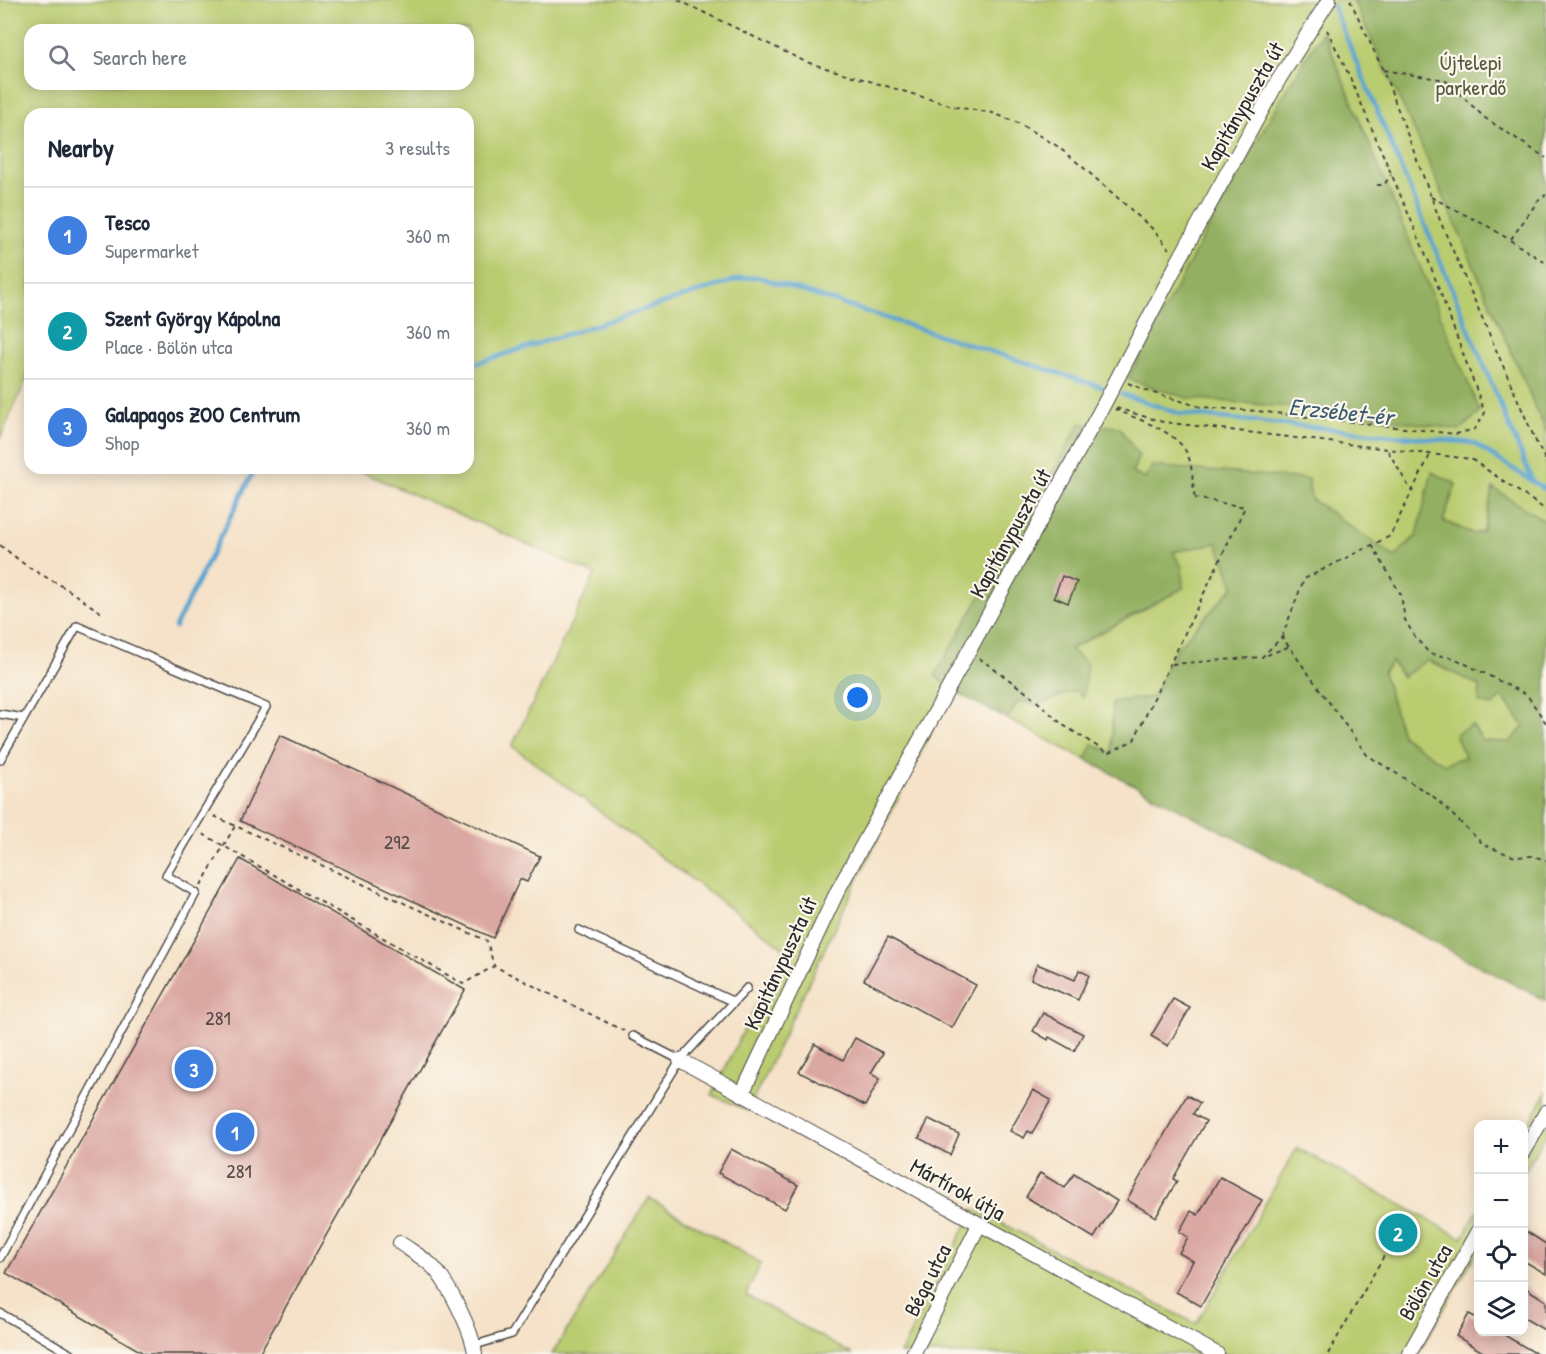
<!DOCTYPE html>
<html lang="en">
<head>
<meta charset="utf-8">
<style>
	body { margin:0; font-family:"Patrick Hand",sans-serif; background:#f6f6f7; color:#1f2937 }
	.controls { position:absolute; right:18px; bottom:18px; display:grid; overflow:hidden; border-radius:12px; box-shadow:0 3px 15px #0003 }
	.controls button { width:54px; height:54px; display:grid; place-items:center; padding:0; border:0; border-bottom:2px solid #e0e1e3; background:#fff; color:#1f2937; font:30px sans-serif }
	.you { position:absolute; left:858px; top:698px; width:21px; height:21px; margin:-15px; border:4px solid #fff; border-radius:50%; background:#1a73e8; box-shadow:0 0 0 9px #1a73e833 }
	.badge { display:grid; place-items:center; width:39px; height:39px; border-radius:50%; background:#ea580c; color:#fff; font-size:20px; font-weight:700 }
	.pin { position:absolute; translate:-50% -50%; border:3px solid #fff; box-shadow:0 2px 6px #0006 }
	.list { margin:0; padding:0; list-style:none }
	h2 { display:flex; justify-content:space-between; align-items:center; height:78px; margin:0; padding:0 24px; font-size:26px }
	h2 small { font-size:20px; font-weight:400; color:#747a83 }
	.list li { display:grid; grid-template-columns:39px 1fr auto; gap:18px; align-items:center; box-sizing:border-box; height:96px; padding:0 24px; border-top:2px solid #e0e1e3 }
	.list b { display:block; font-size:22px; white-space:nowrap }
	.list p { margin:0; font-size:20px; white-space:nowrap; color:#747a83 }
	.list em { font-size:20px; font-style:normal; color:#747a83 }
	.icon { flex:none; width:33px; height:33px; fill:none; stroke:currentColor; stroke-width:2; stroke-linecap:round; stroke-linejoin:round }
	.map { position:relative; flex:none; width:1546px; height:1354px; overflow:hidden }
	.search { position:absolute; background:#fff; box-shadow:0 3px 15px #0003; left:24px; top:24px; width:450px; height:66px; display:flex; align-items:center; gap:15px; box-sizing:border-box; padding:0 21px; border-radius:18px; color:#747a83; font-size:22px }
	.panel { position:absolute; background:#fff; box-shadow:0 3px 15px #0003; left:24px; top:108px; width:450px; height:366px; border-radius:18px }
	.map>svg:first-child { display:block }
	.green { fill:#bacc70; stroke:#727c4e; stroke-width:1.5; fill-rule:evenodd }
	.forest { fill:#93b062; stroke:#5f6e46; stroke-width:1.5; fill-rule:evenodd }
	.lines { fill:none; stroke-linecap:round; stroke-linejoin:round }
	.stream { stroke:#58a3d0; stroke-width:4.5 }
	.building { fill:#daa7a2 }
	.service-casing { stroke:#494643; stroke-width:10 }
	.minor-casing { stroke:#494643; stroke-width:16 }
	.path { stroke:#494643; stroke-width:2; stroke-dasharray:4.5 4.5; stroke-linecap:butt }
	.service { stroke:#fff; stroke-width:7 }
	.minor { stroke:#fff; stroke-width:14 }
	.labels { text-anchor:middle; stroke-width:4.5; stroke-linejoin:round; paint-order:stroke }
	.number-label { font-size:20px; fill:#574a49 }
	.park-label { font-size:22px; fill:#565b40; stroke:#fbf7ec }
	.street-label { font-size:22px; fill:#2b2b2b; stroke:#fbf7ec }
	.water-label { font-size:24px; font-style:italic; fill:#3d5b6d; stroke:#fbf7ec }
</style>
</head>
<body>
<div class="map">
<svg width="1546" height="1354" viewBox="0 0 1546 1354">
	<rect width="100%" height="100%" fill="#fbf7ec"/>
	<filter id="ink" filterUnits="userSpaceOnUse"><feTurbulence type="fractalNoise" baseFrequency=".0167" numOctaves="2"/><feDisplacementMap in="SourceGraphic" scale="12" xChannelSelector="R" yChannelSelector="G"/><feConvolveMatrix kernelMatrix="1 2 1 2 8 2 1 2 1" color-interpolation-filters="sRGB"/></filter>
	<filter id="wash" filterUnits="userSpaceOnUse"><feTurbulence type="fractalNoise" baseFrequency=".008" numOctaves="4" result="noise"/><feDisplacementMap in="SourceGraphic" scale="24" xChannelSelector="R" yChannelSelector="G"/><feGaussianBlur stdDeviation="1.35" result="paint"/><feColorMatrix in="noise" values="0 0 0 0 0 0 0 0 0 0 0 0 0 0 0 0 0 1.4 0 .05"/><feComposite in="paint" operator="in"/></filter>
	<g filter="url(#wash)">
		<rect width="100%" height="100%" fill="#f5e2c8"/>
		<!-- green -->
		<g class="green">
			<path d="M 0,0 L 1546,0 L 1546,522 L 1493,489 L 1483,531 L 1474,534 L 1443,521 L 1456,484 L 1417,535 L 1395,557 L 1311,499 L 1145,479 L 1132,473 L 935,676 L 952,690 L 854,887 L 748,1111 L 712,1095 L 784,948 L 512,746 L 595,574 L 353,468 L 468,468 L 468,114 L 30,114 L 30,371 L 0,439 ZM 30,30 L 468,30 L 468,84 L 30,84 Z"/>
			<path d="M 1217,543 L 1235,586 L 1177,649 L 1153,697 L 1112,754 L 1093,744 L 1086,760 L 1007,719 L 1019,700 L 1037,706 L 1075,690 L 1082,697 L 1070,649 L 1183,588 L 1173,552 Z"/>
			<path d="M 1427,660 L 1502,696 L 1524,726 L 1510,743 L 1483,741 L 1472,726 L 1465,757 L 1444,764 L 1402,736 L 1383,672 L 1391,661 L 1402,677 Z"/>
			<path d="M 1546,1093 L 1546,1134 L 1524,1173 L 1524,1132 Z"/>
			<path d="M 1297,1148 L 1462,1238 L 1478,1210 L 1478,1250 L 1418,1354 L 900,1354 L 974,1209 L 1196,1324 Z"/>
			<path d="M 649,1198 L 761,1263 L 746,1295 L 852,1354 L 552,1354 Z"/>
		</g>
		<!-- forest -->
		<g class="forest">
			<path d="M 1353,0 L 1546,0 L 1546,432 L 1422,147 Z"/>
			<path d="M 1323,31 L 1480,412 L 1460,430 L 1351,413 L 1187,398 L 1128,379 C 1190,261 1252,143 1323,31 Z"/>
			<path d="M 1080,424 L 1119,427 L 1139,456 L 1132,473 L 1145,479 L 1152,466 L 1308,479 L 1311,499 L 1395,557 L 1417,535 L 1432,472 L 1456,484 L 1443,521 L 1474,534 L 1483,531 L 1493,488 L 1546,522 L 1546,1001 L 1086,760 L 1093,744 L 1112,753 L 1112,702 L 1153,697 L 1176,649 L 1234,586 L 1217,543 L 1173,552 L 1182,567 L 1183,588 L 1070,649 L 1087,664 L 1083,697 L 1075,690 L 1037,706 L 1019,700 L 1007,719 L 952,690 L 935,675 ZM 1427,660 L 1480,686 L 1479,703 L 1493,706 L 1502,696 L 1524,726 L 1510,742 L 1483,741 L 1472,725 L 1455,734 L 1465,757 L 1444,764 L 1402,736 L 1383,672 L 1392,661 L 1402,677 Z"/>
		</g>
		<g class="lines">
			<!-- stream -->
			<g class="stream">
				<path d="M 1333,6 L 1533,482"/>
				<path d="M 468,366 L 742,278 L 758,277 L 1102,387"/>
				<path d="M 1122,394 L 1180,414 L 1473,443 L 1546,490"/>
				<path d="M 175,627 L 255,468"/>
			</g>
		</g>
		<g id="blocks">
			<!-- building -->
			<g class="building">
				<path d="M 1062,576 L 1077,582 L 1068,603 L 1054,597 Z"/>
				<path d="M 280,735 L 540,856 L 527,882 L 520,879 L 493,938 L 240,821 Z"/>
				<path d="M 240,859 L 465,990 L 259,1354 L 145,1354 L 6,1273 Z"/>
				<path d="M 888,937 L 976,985 L 952,1028 L 864,980 Z"/>
				<path d="M 1037,964 L 1075,980 L 1079,970 L 1089,975 L 1078,1000 L 1031,979 Z"/>
				<path d="M 1173,999 L 1190,1008 L 1168,1046 L 1151,1036 Z"/>
				<path d="M 1043,1013 L 1083,1034 L 1074,1051 L 1049,1037 L 1048,1040 L 1033,1031 Z"/>
				<path d="M 855,1038 L 883,1053 L 871,1073 L 880,1078 L 865,1106 L 799,1072 L 815,1044 L 843,1060 Z"/>
				<path d="M 1033,1090 L 1051,1100 L 1032,1133 L 1028,1131 L 1024,1138 L 1010,1131 Z"/>
				<path d="M 1187,1095 L 1200,1103 L 1193,1114 L 1206,1121 L 1173,1179 L 1177,1181 L 1156,1217 L 1127,1200 Z"/>
				<path d="M 929,1119 L 959,1134 L 950,1155 L 919,1138 Z"/>
				<path d="M 731,1149 L 798,1185 L 785,1209 L 718,1173 Z"/>
				<path d="M 1040,1173 L 1065,1188 L 1074,1174 L 1117,1201 L 1094,1238 L 1026,1197 Z"/>
				<path d="M 1220,1177 L 1262,1200 L 1201,1306 L 1176,1292 L 1193,1261 L 1179,1253 L 1188,1237 L 1179,1232 L 1191,1211 L 1198,1215 Z"/>
				<path d="M 1404,1219 L 1409,1221 L 1410,1226 L 1407,1232 L 1411,1235 L 1405,1247 L 1386,1236 L 1393,1222 Z"/>
				<path d="M 1524,1230 L 1546,1244 L 1546,1274 L 1524,1261 Z"/>
				<path d="M 1524,1287 L 1546,1301 L 1546,1331 L 1524,1318 Z"/>
				<path d="M 1469,1314 L 1479,1319 L 1479,1332 L 1499,1332 L 1537,1354 L 1486,1354 L 1456,1336 Z"/>
			</g>
		</g>
	</g>
	<g filter="url(#ink)">
		<use href="#blocks" fill-opacity="0" stroke="#494643" stroke-width="1.5"/>
		<g class="lines">
			<defs>
				<g id="service">
					<path d="M 0,714 L 24,718"/>
					<path d="M 0,760 L 77,626 L 266,707 L 166,875 L 196,893 L 0,1258"/>
					<path d="M 579,930 L 734,1002"/>
					<path d="M 633,1036 L 680,1060"/>
					<path d="M 0,1313 L 71,1354"/>
					<path d="M 475,1345 L 512,1334 L 680,1060 L 747,988"/>
				</g>
				<g id="minor">
					<path d="M 680,1060 L 1217,1354"/>
					<path d="M 742,1094 L 838,890 L 1104,404 L 1179,260 L 1279,79 L 1329,0"/>
					<path d="M 1524,1152 L 1546,1112"/>
					<path d="M 400,1243 C 410,1250 422,1257 431,1265 C 447,1280 473,1332 475,1354"/>
					<path d="M 913,1354 L 979,1225"/>
					<path d="M 1409,1354 L 1478,1231"/>
				</g>
			</defs>
			<!-- service casing -->
			<use href="#service" class="service-casing"/>
			<!-- minor casing -->
			<use href="#minor" class="minor-casing"/>
			<!-- path -->
			<g class="path">
				<path d="M 678,0 L 806,62 L 956,107 L 993,113 L 1018,123 L 1057,146 L 1084,168 L 1155,231 L 1169,249"/>
				<path d="M 1350,0 L 1383,70 L 1441,223 L 1537,444 L 1546,461"/>
				<path d="M 1383,70 L 1445,80 L 1485,118 L 1546,158"/>
				<path d="M 1377,185 L 1384,185 L 1391,175"/>
				<path d="M 1431,197 L 1491,228 L 1546,263"/>
				<path d="M 1511,239 L 1540,198 L 1546,195"/>
				<path d="M 1128,383 L 1150,392 L 1201,407 L 1257,411 L 1456,434 L 1475,429 L 1485,413 L 1429,262 L 1348,73 L 1327,30"/>
				<path d="M 1116,408 L 1163,422 L 1471,459 L 1546,510"/>
				<path d="M 1115,409 C 1140,421 1184,432 1190,462 C 1193,474 1193,487 1195,500"/>
				<path d="M 1388,451 L 1412,492"/>
				<path d="M 0,545 L 28,567 L 67,589 L 103,614"/>
				<path d="M 1372,545 L 1401,595 L 1405,620 L 1415,637 L 1430,654 L 1454,658 L 1527,695 L 1546,723"/>
				<path d="M 1282,637 L 1304,579 L 1390,536 L 1430,455"/>
				<path d="M 1288,647 L 1262,657 L 1282,637 L 1367,755 L 1434,797 L 1484,845 L 1515,857 L 1533,856 L 1546,860"/>
				<path d="M 979,658 L 1030,695 L 1063,725 L 1108,753 L 1134,740 L 1245,507 L 1195,498"/>
				<path d="M 1172,664 L 1262,657"/>
				<path d="M 214,816 L 487,941 L 494,966"/>
				<path d="M 203,834 L 463,984 L 494,966 L 626,1032"/>
				<path d="M 201,885 L 235,826"/>
				<path d="M 1328,1354 L 1393,1240"/>
			</g>
			<!-- service -->
			<use href="#service" class="service"/>
			<!-- minor -->
			<use href="#minor" class="minor"/>
		</g>
	</g>
	<g class="labels">
		<!-- number labels -->
		<g class="number-label">
			<text x="397" y="849">292</text>
			<text x="218" y="1025">281</text>
			<text x="239" y="1178">281</text>
		</g>
		<!-- park labels -->
		<g class="park-label">
			<text x="1471" y="70">Újtelepi<tspan x="1471" dy="25">parkerdő</tspan></text>
		</g>
		<!-- street labels -->
		<g class="street-label">
			<text transform="translate(1242 106) rotate(-60)" y="8">Kapitánypuszta út</text>
			<text transform="translate(1010 533) rotate(-61)" y="8">Kapitánypuszta út</text>
			<text transform="translate(780 963) rotate(-65)" y="8">Kapitánypuszta út</text>
			<text transform="translate(958 1189) rotate(29)" y="8">Mártírok útja</text>
			<text transform="translate(927 1280) rotate(-63)" y="8">Béga utca</text>
			<text transform="translate(1425 1282) rotate(-60)" y="8">Bölön utca</text>
		</g>
		<!-- water labels -->
		<g class="water-label">
			<text transform="translate(1341 412) rotate(6)" y="8">Erzsébet-ér</text>
		</g>
	</g>
</svg>
<div class="controls">
<button>+</button>
<button>−</button>
<button><svg class="icon" aria-label="locate" viewBox="0 0 24 24"><circle cx="12" cy="12" r="6"/><path d="M12 2v4M12 18v4M2 12h4M18 12h4"/></svg></button>
<button><svg class="icon" aria-label="layers" viewBox="0 0 24 24"><path d="M12 4l9 5-9 5-9-5zM3 14l9 5 9-5"/></svg></button>
</div>
<div class="you"></div>
<div class="pin badge" style="left:235px;top:1132px;background:#3f7fe0">1</div>
<div class="pin badge" style="left:1398px;top:1233px;background:#0f9aa8">2</div>
<div class="pin badge" style="left:194px;top:1069px;background:#3f7fe0">3</div>
<div class="search"><svg class="icon" aria-label="search" viewBox="0 0 24 24"><circle cx="10" cy="10" r="6"/><path d="M15 15l6 6"/></svg>Search here</div>
<section class="panel">
<h2>Nearby<small>3 results</small></h2>
<ul class="list">
<li><span class="badge" style="background:#3f7fe0">1</span><div><b>Tesco</b><p>Supermarket</p></div><em>360 m</em></li>
<li><span class="badge" style="background:#0f9aa8">2</span><div><b>Szent György Kápolna</b><p>Place · Bölön utca</p></div><em>360 m</em></li>
<li><span class="badge" style="background:#3f7fe0">3</span><div><b>Galapagos ZOO Centrum</b><p>Shop</p></div><em>360 m</em></li>
</ul>
</section>
</div>
</body>
</html>
